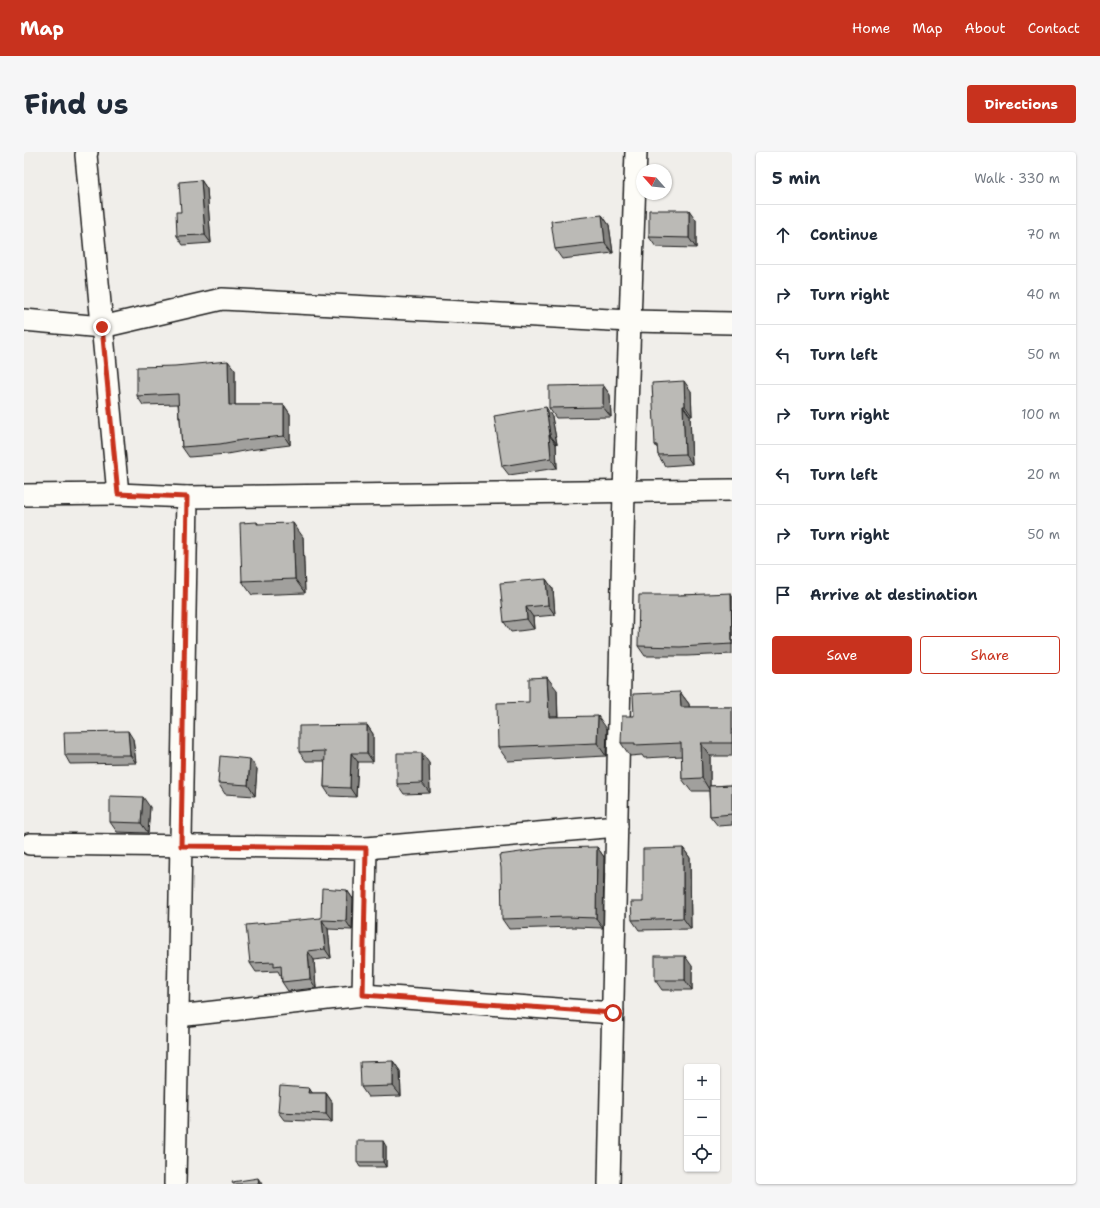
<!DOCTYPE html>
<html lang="en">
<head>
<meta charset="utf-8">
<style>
	body { margin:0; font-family:"Shantell Sans",sans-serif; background:#f6f6f7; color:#1f2937 }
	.controls { position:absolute; right:12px; bottom:12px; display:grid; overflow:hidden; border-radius:4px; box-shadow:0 1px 3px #0004 }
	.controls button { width:36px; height:36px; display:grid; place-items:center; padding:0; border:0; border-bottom:1px solid #e0e1e3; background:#fff; color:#1f2937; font:20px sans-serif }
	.compass { position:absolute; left:612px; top:12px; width:36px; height:36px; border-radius:50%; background:#fff; box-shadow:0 1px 3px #0004; rotate:297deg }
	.stop { position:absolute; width:12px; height:12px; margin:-9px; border:3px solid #c8321e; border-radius:50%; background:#fff }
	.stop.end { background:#c8321e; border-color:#fff; box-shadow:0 1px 4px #0008 }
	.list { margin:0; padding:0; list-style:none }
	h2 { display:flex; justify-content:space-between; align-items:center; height:52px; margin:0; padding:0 16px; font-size:17px }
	h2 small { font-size:13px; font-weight:400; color:#747a83 }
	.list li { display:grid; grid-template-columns:26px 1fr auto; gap:12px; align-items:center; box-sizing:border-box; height:60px; padding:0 16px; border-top:1px solid #e0e1e3 }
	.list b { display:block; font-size:15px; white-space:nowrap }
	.list em { font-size:13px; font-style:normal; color:#747a83 }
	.actions { display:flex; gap:8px; padding:12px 16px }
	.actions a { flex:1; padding:9px 0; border:1px solid #c8321e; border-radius:4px; text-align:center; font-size:14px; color:#c8321e }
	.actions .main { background:#c8321e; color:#fff }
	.icon { flex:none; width:22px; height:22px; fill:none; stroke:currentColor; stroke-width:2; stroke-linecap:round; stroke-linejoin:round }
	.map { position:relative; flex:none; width:708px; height:1032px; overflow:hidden; border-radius:4px }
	header { display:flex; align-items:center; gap:24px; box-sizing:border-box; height:56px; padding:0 20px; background:#c8321e; color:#fff }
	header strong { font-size:19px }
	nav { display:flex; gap:22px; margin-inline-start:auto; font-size:14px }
	.intro { display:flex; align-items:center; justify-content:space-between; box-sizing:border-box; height:96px; padding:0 24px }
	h1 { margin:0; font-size:28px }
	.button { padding:10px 18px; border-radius:4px; background:#c8321e; color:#fff; font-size:14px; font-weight:700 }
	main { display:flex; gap:24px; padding:0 24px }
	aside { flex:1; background:#fff; border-radius:4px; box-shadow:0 1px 3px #0004 }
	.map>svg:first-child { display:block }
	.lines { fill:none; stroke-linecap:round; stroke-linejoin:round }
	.minor-casing { stroke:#1c1c1c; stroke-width:24 }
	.minor { stroke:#fdfcf7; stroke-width:21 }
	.wall { fill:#a1a09d; stroke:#1c1c1c }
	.shaded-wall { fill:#83827f; stroke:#1c1c1c }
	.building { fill:#bbbab6; stroke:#1c1c1c }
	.route { stroke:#c8321e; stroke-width:5 }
</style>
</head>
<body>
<header>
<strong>Map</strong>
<nav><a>Home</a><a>Map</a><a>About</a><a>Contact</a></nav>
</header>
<div class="intro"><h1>Find us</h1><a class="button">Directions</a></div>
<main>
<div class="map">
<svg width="708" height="1032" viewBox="0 0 708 1032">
	<rect width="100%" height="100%" fill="#f0eeea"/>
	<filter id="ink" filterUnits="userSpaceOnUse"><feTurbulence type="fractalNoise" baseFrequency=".025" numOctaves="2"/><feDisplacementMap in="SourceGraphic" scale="8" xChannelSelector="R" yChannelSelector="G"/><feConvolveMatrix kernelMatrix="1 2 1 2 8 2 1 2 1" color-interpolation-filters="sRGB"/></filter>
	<g filter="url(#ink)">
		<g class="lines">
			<defs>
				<g id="minor">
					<path d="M 63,0 L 62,3 L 94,342 L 163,345 L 151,1032"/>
					<path d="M 0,168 L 78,175 L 198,147 L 606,169 L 708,171"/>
					<path d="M 0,343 L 94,342"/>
					<path d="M 163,345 L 708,338"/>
					<path d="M 6,692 L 342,696 L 339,843 L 154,864"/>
					<path d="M 342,696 L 593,674"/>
					<path d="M 339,843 L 589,861"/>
					<path d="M 585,1032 L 600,339 L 612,0"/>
				</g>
			</defs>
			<!-- minor casing -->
			<use href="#minor" class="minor-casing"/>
			<!-- minor -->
			<use href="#minor" class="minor"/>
		</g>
		<!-- wall -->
		<g class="wall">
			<path d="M 177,28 L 183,37 L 187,91 L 159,93 L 153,84 L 157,60 Z"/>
			<path d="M 578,63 L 585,73 L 589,101 L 538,107 L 531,97 Z"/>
			<path d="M 672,68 L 672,96 L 632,95 L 625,85 Z"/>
			<path d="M 211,218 L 211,253 L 260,253 L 266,262 L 266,293 L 225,298 L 203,302 L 165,305 L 158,295 L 156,267 L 155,265 L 154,252 L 119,253 L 113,244 Z"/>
			<path d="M 579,233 L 586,243 L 587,265 L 532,266 L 525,256 Z"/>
			<path d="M 667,239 L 668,264 L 666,264 L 668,312 L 641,314 L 634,303 L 634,297 L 631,293 Z"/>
			<path d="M 528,265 L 533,292 L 532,292 L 533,316 L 485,323 L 478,314 Z"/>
			<path d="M 233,370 L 234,372 L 279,385 L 281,441 L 228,443 L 218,429 Z"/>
			<path d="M 522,427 L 529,437 L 531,463 L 509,465 L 510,477 L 487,480 L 480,470 Z"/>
			<path d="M 657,443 L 708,443 L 708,502 L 663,504 L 621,504 L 614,494 Z"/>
			<path d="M 533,538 L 534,565 L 583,577 L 582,604 L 484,609 L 474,595 L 505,550 Z"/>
			<path d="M 656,540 L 665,552 L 665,555 L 708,555 L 708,604 L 686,604 L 686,634 L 708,633 L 708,673 L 694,674 L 686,664 L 685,639 L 667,639 L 658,627 L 658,604 L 620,606 L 618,603 L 606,604 L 597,591 L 610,564 Z"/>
			<path d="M 343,573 L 349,582 L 349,610 L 334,610 L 332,645 L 306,644 L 300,635 L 301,609 L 282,609 L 275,600 Z"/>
			<path d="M 109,587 L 112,611 L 46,612 L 41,603 Z"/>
			<path d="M 405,611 L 406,641 L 380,642 L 373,632 Z"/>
			<path d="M 233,617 L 231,644 L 201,642 L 194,631 Z"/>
			<path d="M 126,655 L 124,681 L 93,680 L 86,670 Z"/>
			<path d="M 573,695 L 580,705 L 579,776 L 550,775 L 485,777 L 478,767 Z"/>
			<path d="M 659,696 L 666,706 L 667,777 L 615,778 L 608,768 L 619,750 Z"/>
			<path d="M 323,738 L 329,747 L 328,778 L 304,777 L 307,806 L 290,808 L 292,836 L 264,839 L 258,830 L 257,823 L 256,823 L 254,819 L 232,820 L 226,811 L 297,766 Z"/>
			<path d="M 668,814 L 668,838 L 638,838 L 631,828 Z"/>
			<path d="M 369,909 L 376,919 L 377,944 L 344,945 L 337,935 Z"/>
			<path d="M 285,936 L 288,941 L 302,941 L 308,950 L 308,970 L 260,968 L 254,960 Z"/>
			<path d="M 362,994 L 362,1015 L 336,1015 L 333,1010 Z"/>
		</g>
		<!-- shaded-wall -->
		<g class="shaded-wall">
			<path d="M 177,28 L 183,37 L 187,91 L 181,83 Z"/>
			<path d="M 665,58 L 672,68 L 672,96 L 665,86 Z"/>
			<path d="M 578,63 L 585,73 L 589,101 L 581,91 Z"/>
			<path d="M 204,209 L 211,218 L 211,263 L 205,253 Z"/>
			<path d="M 660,229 L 667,239 L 668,264 L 661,254 Z"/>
			<path d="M 579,233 L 586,243 L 587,265 L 579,255 Z"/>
			<path d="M 260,253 L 266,262 L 266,293 L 260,284 Z"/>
			<path d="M 659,254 L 666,264 L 668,312 L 661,302 Z"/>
			<path d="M 522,255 L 528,265 L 533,292 L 526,283 Z"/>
			<path d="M 525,283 L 532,292 L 533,316 L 527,306 Z"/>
			<path d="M 269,371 L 279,385 L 281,441 L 271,427 Z"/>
			<path d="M 522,427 L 529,437 L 531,463 L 524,453 Z"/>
			<path d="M 707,441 L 708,443 L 708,493 L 708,492 Z"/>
			<path d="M 502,455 L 509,465 L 510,477 L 503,467 Z"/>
			<path d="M 523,525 L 533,538 L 534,579 L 525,565 Z"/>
			<path d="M 656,540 L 665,552 L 666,567 L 657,555 Z"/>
			<path d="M 574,564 L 583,577 L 582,604 L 573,591 Z"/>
			<path d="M 343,573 L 349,582 L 349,610 L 343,601 Z"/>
			<path d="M 104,579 L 109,587 L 112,611 L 106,603 Z"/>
			<path d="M 677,591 L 686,604 L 686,639 L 678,626 Z"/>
			<path d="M 327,601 L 334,610 L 332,645 L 326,636 Z"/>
			<path d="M 398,601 L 405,611 L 406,641 L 398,631 Z"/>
			<path d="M 226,607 L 233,617 L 231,644 L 224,633 Z"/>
			<path d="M 119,645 L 126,655 L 124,681 L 117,671 Z"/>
			<path d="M 573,695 L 580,705 L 579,776 L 572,766 Z"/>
			<path d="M 659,696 L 666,706 L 667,777 L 659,766 Z"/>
			<path d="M 323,738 L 329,747 L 328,778 L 322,769 Z"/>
			<path d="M 298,768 L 304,777 L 307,806 L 301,797 Z"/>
			<path d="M 284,799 L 290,808 L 292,836 L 286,827 Z"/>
			<path d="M 661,804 L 668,814 L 668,838 L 661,828 Z"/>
			<path d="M 369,909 L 376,919 L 377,944 L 369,934 Z"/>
			<path d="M 285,936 L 291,945 L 284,941 Z"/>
			<path d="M 302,941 L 308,950 L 308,970 L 302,962 Z"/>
			<path d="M 359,989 L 362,994 L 362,1015 L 359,1010 Z"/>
			<path d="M 234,1026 L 238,1032 L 235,1032 Z"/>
		</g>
		<!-- building -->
		<g class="building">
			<path d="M 177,28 L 181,83 L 153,84 L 152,60 L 157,60 L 155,30 Z"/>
			<path d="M 625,58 L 665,58 L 665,86 L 625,85 Z"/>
			<path d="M 578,63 L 581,91 L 531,97 L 527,69 Z"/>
			<path d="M 204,209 L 205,253 L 260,253 L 260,284 L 218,288 L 196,292 L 158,295 L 156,265 L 155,265 L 154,242 L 113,244 L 113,215 L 151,214 Z"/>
			<path d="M 660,229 L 661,254 L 659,254 L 661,302 L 634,303 L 633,293 L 631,293 L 628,231 Z"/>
			<path d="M 579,233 L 579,255 L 525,256 L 525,234 Z"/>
			<path d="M 522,255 L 526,283 L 525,283 L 527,306 L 478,314 L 470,264 Z"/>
			<path d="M 233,370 L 233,372 L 269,371 L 271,427 L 218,429 L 216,371 Z"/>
			<path d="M 522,427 L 524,453 L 502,455 L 503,467 L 480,470 L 476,431 Z"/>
			<path d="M 707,441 L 708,492 L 656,495 L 614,494 L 615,443 L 657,443 Z"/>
			<path d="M 523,525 L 525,565 L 574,564 L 573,591 L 474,595 L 473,551 L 505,550 L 505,526 Z"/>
			<path d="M 656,540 L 657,555 L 708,555 L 708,591 L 677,591 L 678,626 L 658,627 L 657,591 L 611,593 L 611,591 L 597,591 L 598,564 L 610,564 L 609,542 Z"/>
			<path d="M 343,573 L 343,601 L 327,601 L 326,636 L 300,635 L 301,599 L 275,600 L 275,574 Z"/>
			<path d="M 104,579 L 106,603 L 41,603 L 40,580 Z"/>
			<path d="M 373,601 L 398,601 L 398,631 L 373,632 Z"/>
			<path d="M 196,604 L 226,607 L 224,633 L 194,631 Z"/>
			<path d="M 708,633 L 708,662 L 686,664 L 685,634 Z"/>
			<path d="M 86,644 L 119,645 L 117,671 L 86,670 Z"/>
			<path d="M 573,695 L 572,766 L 543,765 L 478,767 L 477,716 L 475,703 L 525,696 Z"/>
			<path d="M 659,696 L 659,766 L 608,768 L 607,750 L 619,750 L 619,697 Z"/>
			<path d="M 298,736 L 323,738 L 322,769 L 298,768 L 301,797 L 284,799 L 286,827 L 258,830 L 257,813 L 250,814 L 250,810 L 226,811 L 222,773 L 297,766 Z"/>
			<rect x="631" y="804" width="30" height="24"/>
			<path d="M 369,909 L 369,934 L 337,935 L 336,910 Z"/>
			<path d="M 256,934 L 285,936 L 284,941 L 302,941 L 302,962 L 254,960 Z"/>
			<rect x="333" y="989" width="26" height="21"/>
			<path d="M 234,1026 L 235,1032 L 209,1032 L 208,1030 Z"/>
		</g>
	</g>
	<g class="lines" filter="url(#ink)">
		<!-- route -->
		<path class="route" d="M 78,175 L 94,342 L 163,345 L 157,694 L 342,696 L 339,843 L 589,861"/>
	</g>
</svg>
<div class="controls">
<button>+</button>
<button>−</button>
<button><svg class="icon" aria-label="locate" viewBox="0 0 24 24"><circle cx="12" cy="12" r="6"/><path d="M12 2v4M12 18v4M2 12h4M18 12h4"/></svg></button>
</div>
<svg class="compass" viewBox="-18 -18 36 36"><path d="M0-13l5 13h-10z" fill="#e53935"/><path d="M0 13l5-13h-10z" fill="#747a83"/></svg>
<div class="stop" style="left:589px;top:861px"></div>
<div class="stop end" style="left:78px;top:175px"></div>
</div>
<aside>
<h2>5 min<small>Walk · 330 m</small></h2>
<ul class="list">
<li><svg class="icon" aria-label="ahead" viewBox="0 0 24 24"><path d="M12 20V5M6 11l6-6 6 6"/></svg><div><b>Continue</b></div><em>70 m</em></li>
<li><svg class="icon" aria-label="right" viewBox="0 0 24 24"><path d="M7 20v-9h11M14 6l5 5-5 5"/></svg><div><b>Turn right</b></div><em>40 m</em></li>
<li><svg class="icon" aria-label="left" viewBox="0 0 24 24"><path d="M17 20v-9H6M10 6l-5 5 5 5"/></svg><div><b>Turn left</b></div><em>50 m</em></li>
<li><svg class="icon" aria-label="right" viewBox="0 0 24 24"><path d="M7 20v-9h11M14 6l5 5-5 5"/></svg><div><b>Turn right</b></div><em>100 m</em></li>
<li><svg class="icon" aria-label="left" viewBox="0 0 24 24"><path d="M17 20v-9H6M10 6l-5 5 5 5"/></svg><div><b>Turn left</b></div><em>20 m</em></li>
<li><svg class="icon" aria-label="right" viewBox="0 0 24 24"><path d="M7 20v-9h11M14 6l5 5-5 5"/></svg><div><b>Turn right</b></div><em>50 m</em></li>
<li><svg class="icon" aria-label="arrive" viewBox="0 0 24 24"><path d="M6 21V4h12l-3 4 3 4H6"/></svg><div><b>Arrive at destination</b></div></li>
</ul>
<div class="actions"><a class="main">Save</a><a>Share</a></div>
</aside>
</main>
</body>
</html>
